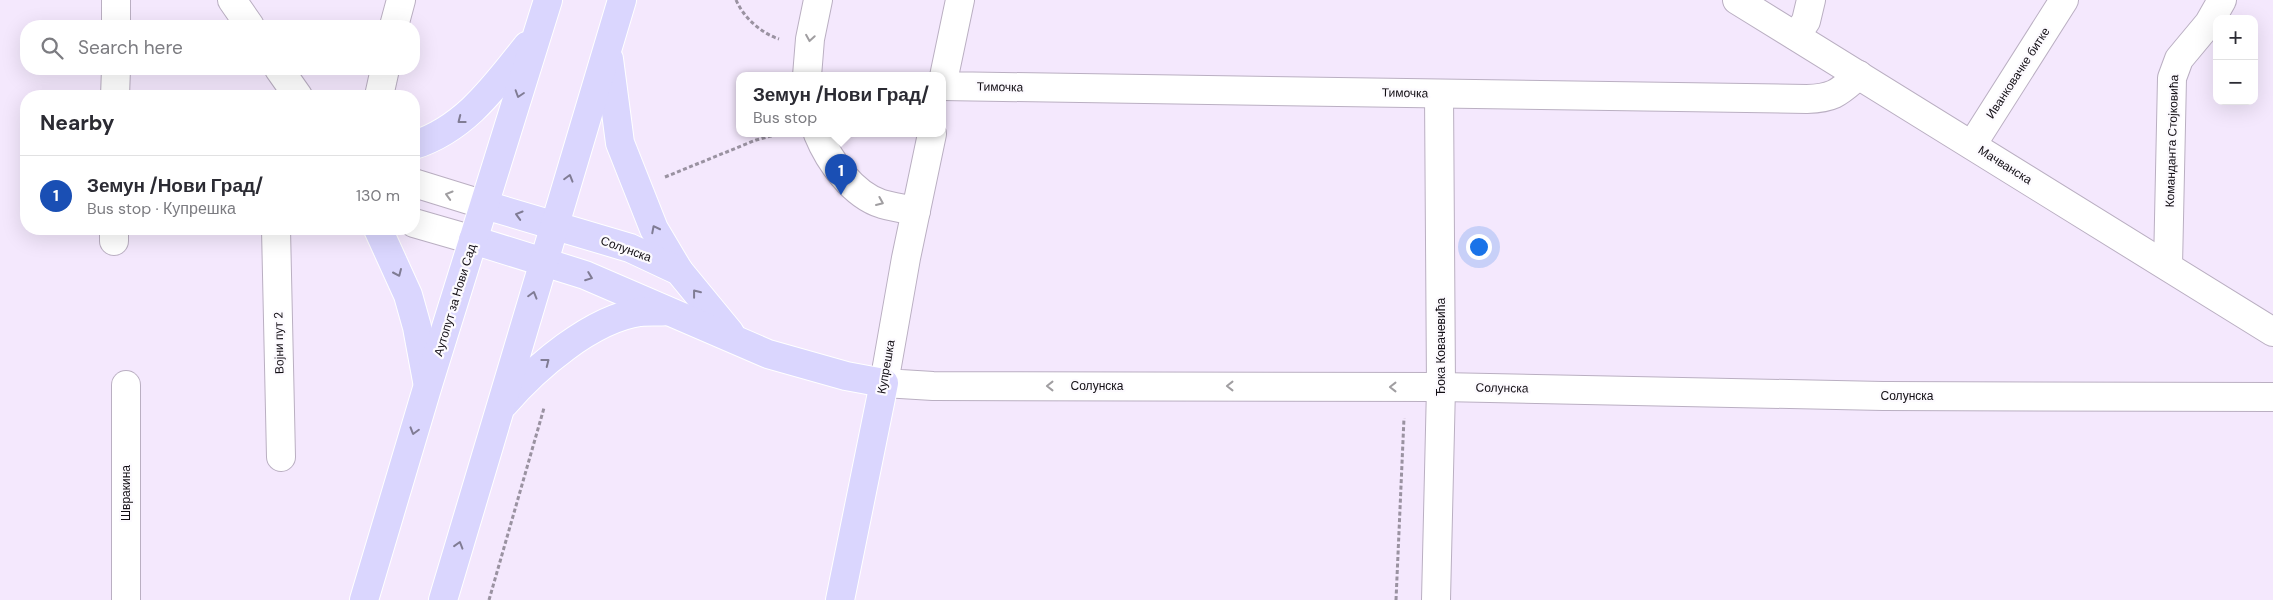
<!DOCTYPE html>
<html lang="en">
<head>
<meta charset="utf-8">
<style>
	body { margin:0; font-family:"DM Sans",sans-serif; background:#f2f2f3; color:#2b2b33 }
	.controls { position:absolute; right:15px; top:15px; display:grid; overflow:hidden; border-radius:10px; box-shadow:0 5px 20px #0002 }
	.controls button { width:45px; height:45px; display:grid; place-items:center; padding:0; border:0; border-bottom:1px solid #e1e1e2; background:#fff; color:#2b2b33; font:25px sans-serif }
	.you { position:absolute; left:1478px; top:246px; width:18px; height:18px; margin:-12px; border:4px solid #fff; border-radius:50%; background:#1a73e8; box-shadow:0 0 0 8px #1a73e833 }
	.badge { display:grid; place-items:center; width:32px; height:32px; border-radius:50%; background:#db2777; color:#fff; font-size:16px; font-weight:700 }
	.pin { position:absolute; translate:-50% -41px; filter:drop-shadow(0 1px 2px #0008) }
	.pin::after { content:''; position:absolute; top:26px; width:18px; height:15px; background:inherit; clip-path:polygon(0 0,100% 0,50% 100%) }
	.popup { position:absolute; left:736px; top:72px; width:210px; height:65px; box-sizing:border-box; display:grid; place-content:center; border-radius:10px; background:#fff; filter:drop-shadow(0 1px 4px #0005); font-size:16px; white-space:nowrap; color:#7c7c81 }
	.popup b { font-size:19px; color:#2b2b33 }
	.popup::after { content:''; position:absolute; left:50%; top:100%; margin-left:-10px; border:10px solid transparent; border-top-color:#fff }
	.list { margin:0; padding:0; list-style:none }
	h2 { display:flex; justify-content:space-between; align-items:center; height:65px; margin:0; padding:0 20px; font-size:21px }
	h2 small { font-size:16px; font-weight:400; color:#7c7c81 }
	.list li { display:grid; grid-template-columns:32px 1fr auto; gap:15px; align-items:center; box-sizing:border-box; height:80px; padding:0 20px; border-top:1px solid #e1e1e2 }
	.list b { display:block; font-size:19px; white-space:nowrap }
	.list p { margin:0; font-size:16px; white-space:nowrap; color:#7c7c81 }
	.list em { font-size:16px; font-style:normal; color:#7c7c81 }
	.icon { flex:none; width:28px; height:28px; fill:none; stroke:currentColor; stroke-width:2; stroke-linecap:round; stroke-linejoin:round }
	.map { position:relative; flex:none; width:2273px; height:600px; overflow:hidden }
	.search { position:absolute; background:#fff; box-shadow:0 5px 20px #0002; left:20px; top:20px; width:400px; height:55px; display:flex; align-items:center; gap:12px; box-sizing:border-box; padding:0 18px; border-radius:20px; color:#7c7c81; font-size:19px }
	.panel { position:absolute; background:#fff; box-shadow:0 5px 20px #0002; left:20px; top:90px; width:400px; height:145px; border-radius:20px }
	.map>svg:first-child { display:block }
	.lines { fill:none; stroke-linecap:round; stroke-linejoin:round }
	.minor-casing { stroke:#baafc2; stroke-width:30 }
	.major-casing { stroke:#fff; stroke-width:30 }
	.path { stroke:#9a92a1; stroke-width:3; stroke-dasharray:4 2.5; stroke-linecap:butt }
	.minor { stroke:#fff; stroke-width:28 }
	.major { stroke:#dad6fe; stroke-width:28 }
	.oneway { stroke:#a09ea1 }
	.oneway2 { stroke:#807c94 }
	.labels { text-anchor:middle; stroke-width:4.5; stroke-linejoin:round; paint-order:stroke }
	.street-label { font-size:12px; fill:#110d13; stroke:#fcfafe }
</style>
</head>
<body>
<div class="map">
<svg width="2273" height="600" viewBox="0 0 2273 600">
	<rect width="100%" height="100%" fill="#f4e8fd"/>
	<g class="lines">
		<defs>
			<g id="minor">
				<path d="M 232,0 L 250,26"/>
				<path d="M 960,0 L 942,86 L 1807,99 C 1835,98 1839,92 1859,75"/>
				<path d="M 1737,0 L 2273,332"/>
				<path d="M 116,26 L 116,0"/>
				<path d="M 394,26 L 401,0"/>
				<path d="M 1796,36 L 1806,21 L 1811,0"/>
				<path d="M 279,69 L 298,96"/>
				<path d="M 807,76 L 810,39 L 818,0"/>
				<path d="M 115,96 L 116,69"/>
				<path d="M 379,96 L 385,69"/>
				<path d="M 818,134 C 829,161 853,195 882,204 C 893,207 905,209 916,211"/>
				<path d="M 932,134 L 906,258 L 884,383 L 933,386 L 1441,387 L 1883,396 L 2273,397"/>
				<path d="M 1972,145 L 2064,0"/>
				<path d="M 414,183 L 485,205"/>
				<path d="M 414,223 L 473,240"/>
				<path d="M 276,229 L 281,457"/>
				<path d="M 114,241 L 114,229"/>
				<path d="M 2168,266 L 2172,78 L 2179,59 L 2209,23 L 2222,0"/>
				<path d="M 126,600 L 126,385"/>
				<path d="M 1436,600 L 1441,387 L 1439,94"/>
			</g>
			<g id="major">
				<path d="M 609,59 L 620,143 L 654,229 L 679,271"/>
				<path d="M 414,145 C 465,129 495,86 527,46"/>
				<path d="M 485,205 L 630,248 L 679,271 L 730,333"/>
				<path d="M 378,229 L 408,295 L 417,327 L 427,381"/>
				<path d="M 473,240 L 585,275 L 768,354 L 846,376 L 884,383 L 840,600"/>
				<path d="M 504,404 C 535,368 591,319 640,312 C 649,311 659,312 667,311"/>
				<path d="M 364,600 L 428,385 L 548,0"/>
				<path d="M 443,600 L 622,0"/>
			</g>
		</defs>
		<!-- minor casing -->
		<use href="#minor" class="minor-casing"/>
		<!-- major casing -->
		<use href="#major" class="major-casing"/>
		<!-- path -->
		<g class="path">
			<path d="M 736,0 C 744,18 761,33 779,39"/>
			<path d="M 665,177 L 756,140 L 779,134"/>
			<path d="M 489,600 L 544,408"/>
			<path d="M 1396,600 L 1404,418"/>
		</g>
		<!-- minor -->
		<use href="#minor" class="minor"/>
		<!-- major -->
		<use href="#major" class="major"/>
	</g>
	<!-- one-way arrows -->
	<defs><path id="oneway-chevron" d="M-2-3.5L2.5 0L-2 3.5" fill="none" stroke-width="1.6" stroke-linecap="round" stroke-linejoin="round" transform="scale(1.25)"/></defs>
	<g class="oneway">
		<use href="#oneway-chevron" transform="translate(810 38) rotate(99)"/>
		<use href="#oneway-chevron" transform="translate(449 195) rotate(-164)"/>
		<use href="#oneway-chevron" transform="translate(880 202) rotate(23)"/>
		<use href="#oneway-chevron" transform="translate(1050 386) rotate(-180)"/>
		<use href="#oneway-chevron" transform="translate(1230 386) rotate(-180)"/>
		<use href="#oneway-chevron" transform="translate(1393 387) rotate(-180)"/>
	</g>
	<g class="oneway2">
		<use href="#oneway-chevron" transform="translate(519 94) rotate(108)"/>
		<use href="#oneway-chevron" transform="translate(461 120) rotate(142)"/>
		<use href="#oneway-chevron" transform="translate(569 178) rotate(-74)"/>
		<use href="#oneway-chevron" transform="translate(519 215) rotate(-164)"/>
		<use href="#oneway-chevron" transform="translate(655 229) rotate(-117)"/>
		<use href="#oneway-chevron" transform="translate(398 273) rotate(66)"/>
		<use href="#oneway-chevron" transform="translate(589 277) rotate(21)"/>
		<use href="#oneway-chevron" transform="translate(696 293) rotate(-128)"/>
		<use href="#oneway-chevron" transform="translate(533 295) rotate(-74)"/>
		<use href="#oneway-chevron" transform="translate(546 362) rotate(-38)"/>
		<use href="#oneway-chevron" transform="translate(414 431) rotate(106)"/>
		<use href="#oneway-chevron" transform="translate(459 545) rotate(-73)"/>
	</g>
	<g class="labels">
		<!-- street labels -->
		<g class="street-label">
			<text transform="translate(2018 73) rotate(-57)" y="4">Иванковачке битке</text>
			<text transform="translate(1000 87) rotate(1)" y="4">Тимочка</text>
			<text transform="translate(1405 93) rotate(1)" y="4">Тимочка</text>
			<text transform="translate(2172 141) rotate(-88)" y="4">Команданта Стојковића</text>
			<text transform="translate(2005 165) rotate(32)" y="4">Мачванска</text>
			<text transform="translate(626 249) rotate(20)" y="4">Солунска</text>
			<text transform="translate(455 300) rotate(-73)" y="4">Аутопут за Нови Сад</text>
			<text transform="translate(279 343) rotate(-91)" y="4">Војни пут 2</text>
			<text transform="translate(1441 347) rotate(-90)" y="4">Ђока Ковачевића</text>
			<text transform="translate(886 367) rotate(-80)" y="4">Купрешка</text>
			<text x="1097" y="390">Солунска</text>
			<text transform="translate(1502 388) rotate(1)" y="4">Солунска</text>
			<text x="1907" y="400">Солунска</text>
			<text transform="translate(126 493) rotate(-90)" y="4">Швракина</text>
		</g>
	</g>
</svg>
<div class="controls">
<button>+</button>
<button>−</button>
</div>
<div class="you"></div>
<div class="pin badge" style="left:841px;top:195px;background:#1a4fb4">1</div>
<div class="popup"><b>Земун /Нови Град/</b>Bus stop</div>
<div class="search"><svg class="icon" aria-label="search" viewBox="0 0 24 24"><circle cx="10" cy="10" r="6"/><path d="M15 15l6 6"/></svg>Search here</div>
<section class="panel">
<h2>Nearby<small></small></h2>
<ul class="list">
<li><span class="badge" style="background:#1a4fb4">1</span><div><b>Земун /Нови Град/</b><p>Bus stop · Купрешка</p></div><em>130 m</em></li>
</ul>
</section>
</div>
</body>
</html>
